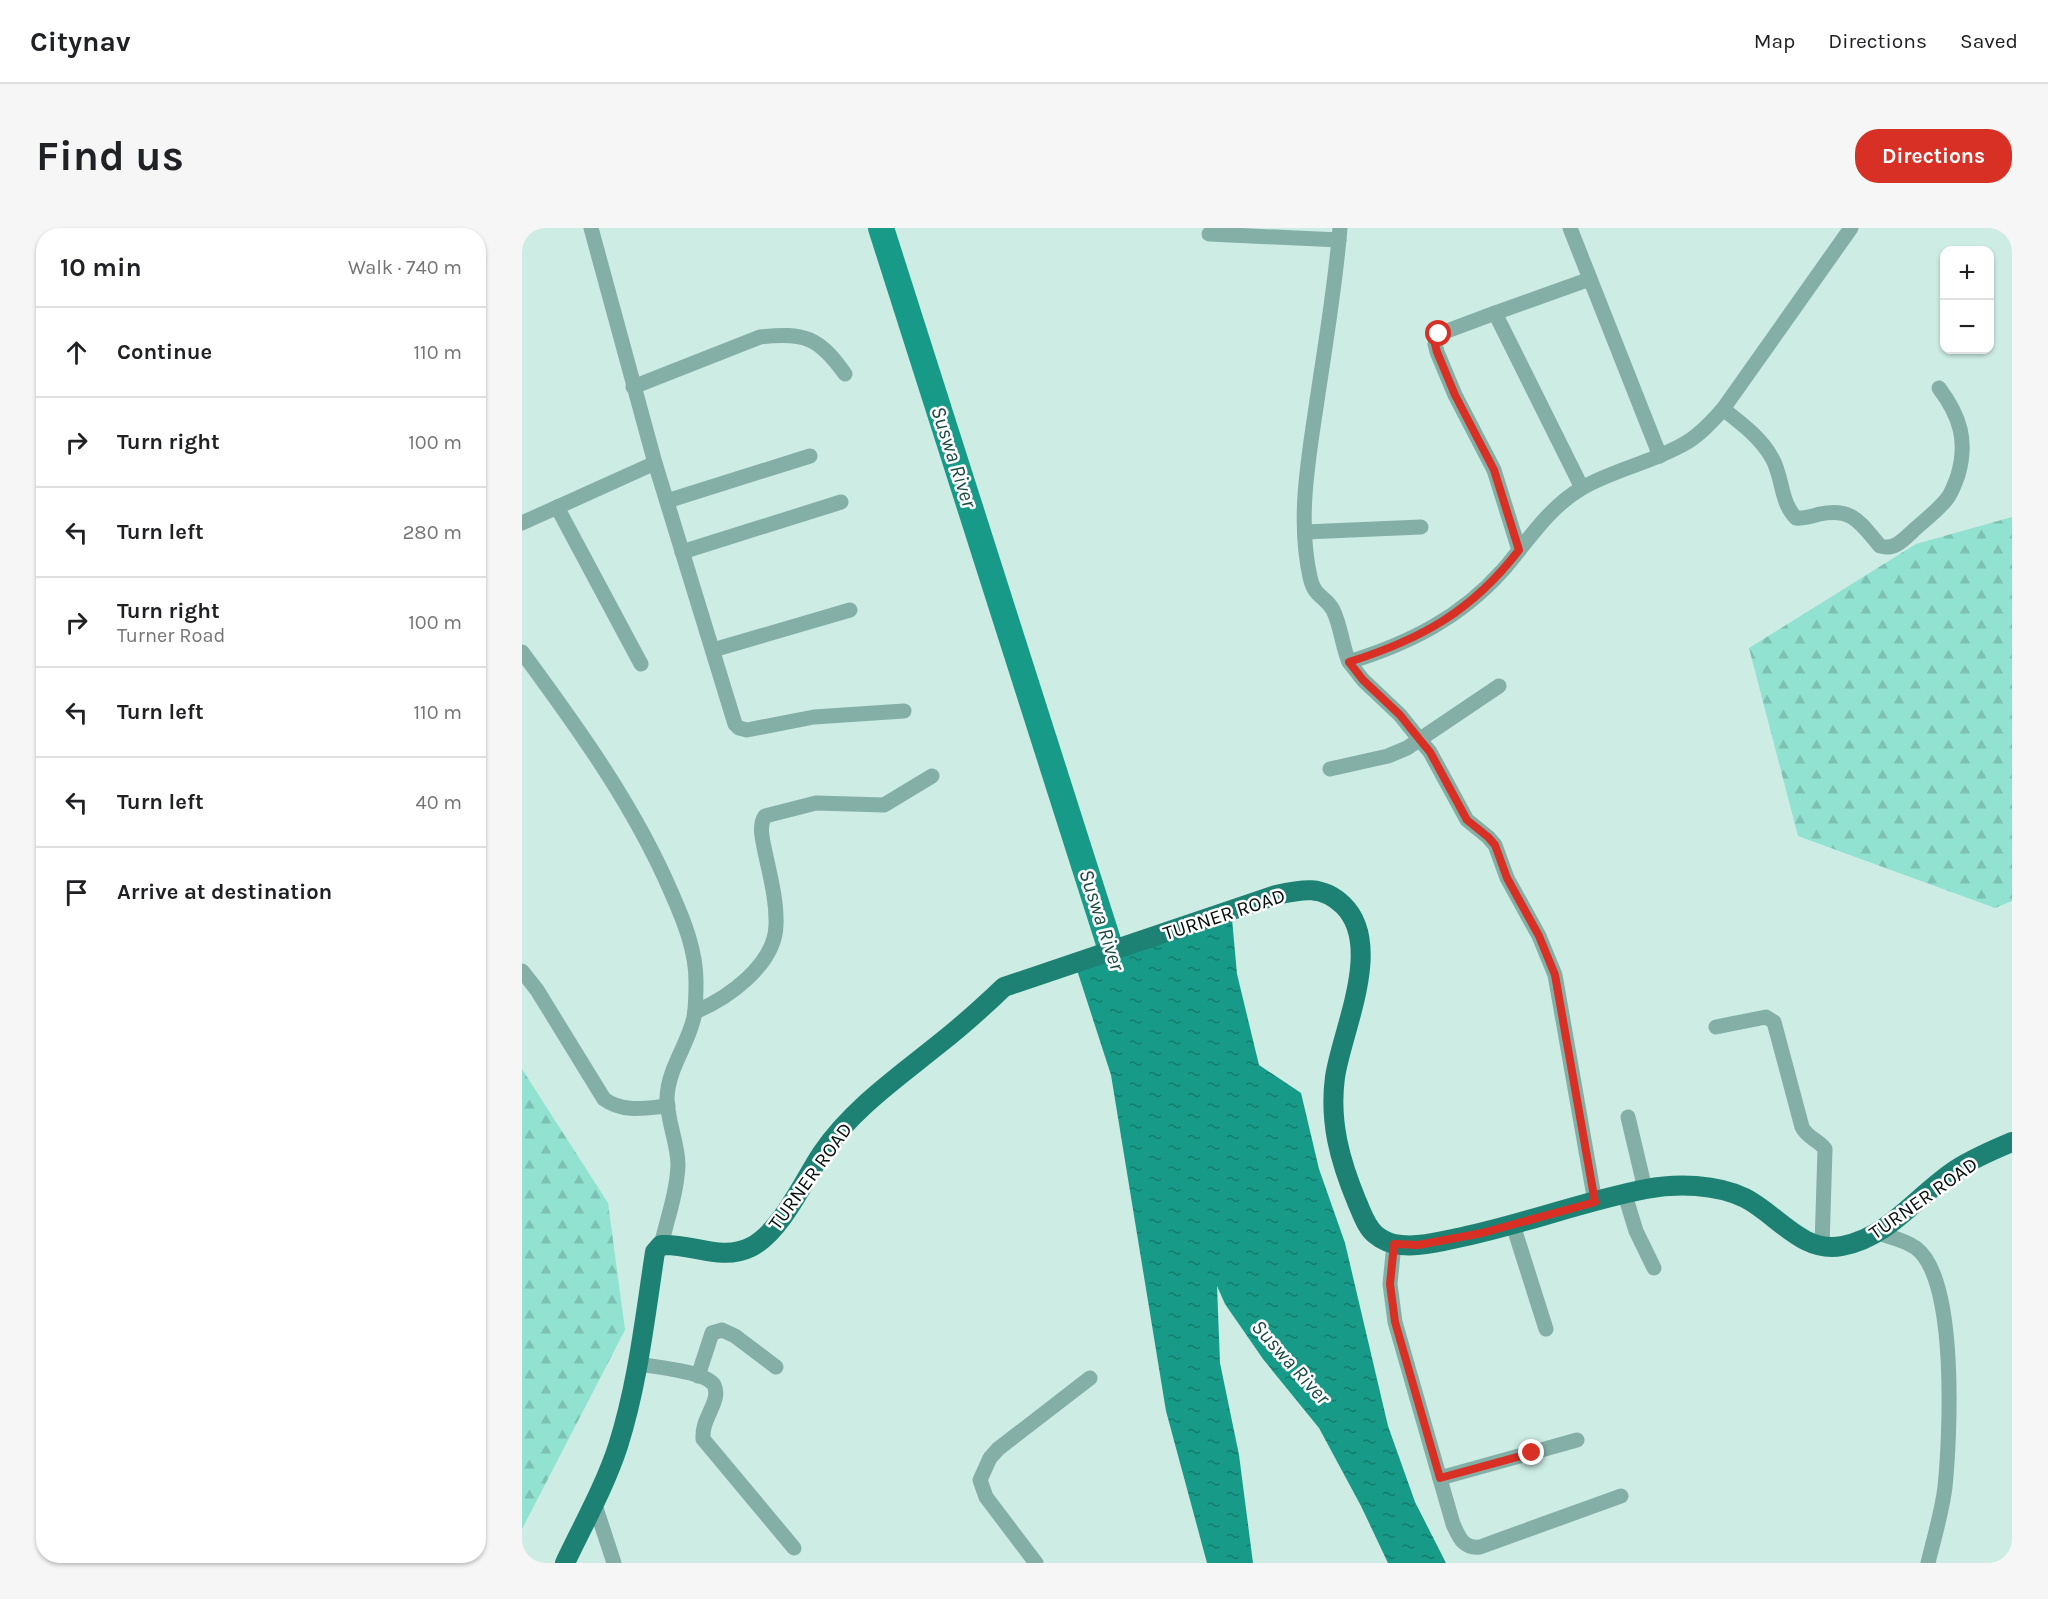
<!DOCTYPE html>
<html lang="en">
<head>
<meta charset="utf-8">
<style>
	body { margin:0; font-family:Karla,sans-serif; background:#f6f6f6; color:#202124 }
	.controls { position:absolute; right:18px; top:18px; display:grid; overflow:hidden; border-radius:12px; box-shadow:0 2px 4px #0004 }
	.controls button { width:54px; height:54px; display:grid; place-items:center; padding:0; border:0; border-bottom:2px solid #e0e0e0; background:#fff; color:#202124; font:30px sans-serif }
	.stop { position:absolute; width:18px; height:18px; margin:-14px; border:4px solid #d93025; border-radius:50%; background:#fff }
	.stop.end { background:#d93025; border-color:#fff; box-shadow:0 2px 6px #0008 }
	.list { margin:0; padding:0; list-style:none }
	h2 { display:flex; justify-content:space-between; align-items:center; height:78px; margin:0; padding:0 24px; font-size:26px }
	h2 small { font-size:20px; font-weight:400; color:#757577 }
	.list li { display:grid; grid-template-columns:39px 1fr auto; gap:18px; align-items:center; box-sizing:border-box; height:90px; padding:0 24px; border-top:2px solid #e0e0e0 }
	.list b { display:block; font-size:22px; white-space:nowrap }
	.list p { margin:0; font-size:20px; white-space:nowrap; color:#757577 }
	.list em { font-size:20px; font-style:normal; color:#757577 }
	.icon { flex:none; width:33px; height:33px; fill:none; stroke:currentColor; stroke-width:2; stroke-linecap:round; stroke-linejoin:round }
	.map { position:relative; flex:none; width:1490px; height:1335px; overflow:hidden; border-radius:24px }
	header { display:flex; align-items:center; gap:36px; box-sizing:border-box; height:84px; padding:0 30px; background:#fff; border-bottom:2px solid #e0e0e0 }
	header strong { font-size:28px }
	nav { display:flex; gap:33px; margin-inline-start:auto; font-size:21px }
	.intro { display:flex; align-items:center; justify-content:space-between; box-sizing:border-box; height:144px; padding:0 36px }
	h1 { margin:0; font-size:42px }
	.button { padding:15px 27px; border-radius:24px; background:#d93025; color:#fff; font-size:21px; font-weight:700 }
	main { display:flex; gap:36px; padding:0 36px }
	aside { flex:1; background:#fff; border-radius:24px; box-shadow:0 2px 4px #0004 }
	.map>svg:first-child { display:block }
	.forest { fill:url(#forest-firs) }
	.water { fill:url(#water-ripples) }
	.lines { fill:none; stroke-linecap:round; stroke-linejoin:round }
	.river { stroke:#179a87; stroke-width:26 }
	.minor { stroke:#84afa6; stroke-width:15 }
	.major { stroke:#1d8273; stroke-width:20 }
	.route { stroke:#d93025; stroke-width:8 }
	.labels { text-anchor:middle; stroke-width:5; stroke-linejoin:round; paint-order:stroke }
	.street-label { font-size:20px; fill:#050f0c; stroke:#fff }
	.water-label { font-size:21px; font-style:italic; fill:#184a42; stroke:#fff }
</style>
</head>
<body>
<header>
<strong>Citynav</strong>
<nav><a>Map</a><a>Directions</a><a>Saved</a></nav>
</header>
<div class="intro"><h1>Find us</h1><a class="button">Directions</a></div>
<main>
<aside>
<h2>10 min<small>Walk · 740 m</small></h2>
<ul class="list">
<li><svg class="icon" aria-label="ahead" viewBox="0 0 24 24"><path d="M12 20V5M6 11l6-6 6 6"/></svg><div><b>Continue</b></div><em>110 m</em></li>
<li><svg class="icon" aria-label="right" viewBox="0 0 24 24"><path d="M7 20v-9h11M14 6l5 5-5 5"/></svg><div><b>Turn right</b></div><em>100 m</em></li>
<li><svg class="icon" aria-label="left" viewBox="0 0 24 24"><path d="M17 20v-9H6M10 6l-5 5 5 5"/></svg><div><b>Turn left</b></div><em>280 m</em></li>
<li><svg class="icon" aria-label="right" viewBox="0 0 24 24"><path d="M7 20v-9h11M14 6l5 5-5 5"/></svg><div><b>Turn right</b><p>Turner Road</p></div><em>100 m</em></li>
<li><svg class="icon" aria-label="left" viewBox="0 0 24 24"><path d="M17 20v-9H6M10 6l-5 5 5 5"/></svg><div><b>Turn left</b></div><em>110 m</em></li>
<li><svg class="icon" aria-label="left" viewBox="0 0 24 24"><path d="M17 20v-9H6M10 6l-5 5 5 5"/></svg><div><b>Turn left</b></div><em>40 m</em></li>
<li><svg class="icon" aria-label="arrive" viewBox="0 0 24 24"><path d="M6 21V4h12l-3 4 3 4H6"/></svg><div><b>Arrive at destination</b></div></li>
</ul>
</aside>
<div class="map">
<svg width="1490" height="1335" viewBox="0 0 1490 1335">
	<defs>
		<pattern id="forest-firs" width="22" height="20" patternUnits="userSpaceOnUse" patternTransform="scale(1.5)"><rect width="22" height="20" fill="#91e2d1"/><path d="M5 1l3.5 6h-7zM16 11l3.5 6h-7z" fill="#7cc1b2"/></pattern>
		<pattern id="water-ripples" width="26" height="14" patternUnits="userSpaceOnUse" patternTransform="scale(1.5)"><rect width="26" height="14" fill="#179a87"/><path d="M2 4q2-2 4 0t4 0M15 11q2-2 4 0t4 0" fill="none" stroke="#137c6d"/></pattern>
	</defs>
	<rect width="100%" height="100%" fill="#ccece4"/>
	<!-- forest -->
	<g class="forest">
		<path d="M 1490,289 L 1490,673 L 1473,680 L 1276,608 L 1227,420 L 1394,316 Z"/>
		<path d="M 0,841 L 86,975 L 103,1102 L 0,1301 Z"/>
	</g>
	<!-- water -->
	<path class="water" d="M 710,691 L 715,746 L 737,837 L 779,865 L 797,941 L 823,1015 L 866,1198 L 893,1274 L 924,1335 L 866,1335 L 839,1278 L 797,1200 L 741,1131 L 703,1076 L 695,1058 L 698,1135 L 717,1227 L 731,1335 L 685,1335 L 644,1183 L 589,847 L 555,742 Z"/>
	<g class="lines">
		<!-- river -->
		<path class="river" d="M 359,0 L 597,747"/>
		<!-- minor -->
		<g class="minor">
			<path d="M 69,0 L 133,235 L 213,496 L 217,500 L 225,502 L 292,489 L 382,483"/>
			<path d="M 818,0 C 813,62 802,124 793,186 C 785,239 776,295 788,349 C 793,371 803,367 811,382 C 819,398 820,418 827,434"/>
			<path d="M 1048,0 L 1138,228"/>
			<path d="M 687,6 L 817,12"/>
			<path d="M 973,85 L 1068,51"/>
			<path d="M 111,159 L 238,109 C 282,104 297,109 323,146"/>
			<path d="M 1201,181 C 1219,195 1239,210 1250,230 C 1261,249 1258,274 1274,290 C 1283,291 1290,288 1298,286 C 1331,279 1339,296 1358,318 C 1373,323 1383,310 1393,301 C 1403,292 1415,283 1424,272 C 1430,265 1433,256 1436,247 C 1446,213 1438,188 1417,160"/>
			<path d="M 145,273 L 288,228"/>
			<path d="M 35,279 L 119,436"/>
			<path d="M 0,295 L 133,235"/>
			<path d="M 783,304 L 899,299"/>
			<path d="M 997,322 L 972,242 L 933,167 L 915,124 L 913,116 L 917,106 L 973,85 L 1060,260"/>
			<path d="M 160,324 L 319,274"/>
			<path d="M 191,422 L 328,382"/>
			<path d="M 0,424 C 56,500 113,579 150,666 C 162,693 174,723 174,753 C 174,764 174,778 172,789 C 166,817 146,840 145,870 C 145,893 156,915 156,937 C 155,964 145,992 139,1017"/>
			<path d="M 808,541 L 866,528 L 885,520 L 977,458"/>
			<path d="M 0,743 L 15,762 L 82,871 C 101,885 124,880 146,878"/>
			<path d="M 173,784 C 206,770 253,737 254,697 C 255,671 247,644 242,619 C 240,609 237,597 243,588 L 294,575 L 362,577 L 410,548"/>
			<path d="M 1194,799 L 1244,789 L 1252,794 L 1280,899 C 1285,910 1297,912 1303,921 L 1300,1018"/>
			<path d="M 1106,889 L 1123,961"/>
			<path d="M 1103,967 L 1114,1003 L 1132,1040"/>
			<path d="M 1073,974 L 1033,747 L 1017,708 L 985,650 L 973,617 L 966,609 L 945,592 L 908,524 L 898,512 L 878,487 L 841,452 L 827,434 C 888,415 938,390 981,342 C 1006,313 1026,280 1060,260 C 1091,242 1128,235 1160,217 C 1176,209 1189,195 1201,181 L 1329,0"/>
			<path d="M 991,997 L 1024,1101"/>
			<path d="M 1356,1005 C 1368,1009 1383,1012 1394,1020 C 1436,1051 1428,1209 1423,1259 C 1420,1284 1412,1310 1406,1335"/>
			<path d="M 872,1016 L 868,1056 L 873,1094 L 931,1296 C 937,1309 941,1321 958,1319 L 1099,1268"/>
			<path d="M 116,1136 C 133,1139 183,1143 192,1157 C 194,1161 194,1167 193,1171 C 189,1185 180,1195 181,1211 L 272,1320"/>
			<path d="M 176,1148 L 190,1105 L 200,1102 L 213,1108 L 254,1139"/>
			<path d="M 918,1250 L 1055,1212"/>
			<path d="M 72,1274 L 92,1335"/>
			<path d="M 514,1335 L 464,1269 L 458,1252 L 468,1230 L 476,1221 L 568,1150"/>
		</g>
		<!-- major -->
		<path class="major" d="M 43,1335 C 61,1297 83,1258 96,1218 C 116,1155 123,1089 133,1024 L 139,1017 C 170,1015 199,1034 229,1019 C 259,1004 282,952 300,925 C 330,881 376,849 417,816 C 440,798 461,779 482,759 L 754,667 C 781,661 800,657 821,677 C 862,717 820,802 813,849 C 807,894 818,933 835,974 C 840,985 844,999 854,1007 C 861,1013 870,1016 879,1017 C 900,1019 920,1013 940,1009 C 1002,996 1062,973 1124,961 C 1155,955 1194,956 1223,970 C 1255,986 1280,1026 1320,1018 C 1368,1009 1396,966 1435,941 C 1452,930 1471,922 1490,914"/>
	</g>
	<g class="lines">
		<!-- route -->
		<path class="route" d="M 917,106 L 913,116 L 915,124 L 933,167 L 972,242 L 997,322 C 950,383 900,411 827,434 L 841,452 L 878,487 L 898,512 L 908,524 L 945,592 L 966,609 L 973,617 L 985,650 L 1017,708 L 1033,747 L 1073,974 L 960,1005 L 896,1017 L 872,1016 L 868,1056 L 873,1094 L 918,1250 L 1010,1225"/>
	</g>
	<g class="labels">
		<!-- street labels -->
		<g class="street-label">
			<text transform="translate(702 686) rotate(-18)" y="7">TURNER ROAD</text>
			<text transform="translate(288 948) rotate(-54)" y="7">TURNER ROAD</text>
			<text transform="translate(1401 970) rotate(-35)" y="7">TURNER ROAD</text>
		</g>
		<!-- water labels -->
		<g class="water-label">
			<text transform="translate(432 229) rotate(72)" y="7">Suswa River</text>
			<text transform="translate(580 692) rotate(72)" y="7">Suswa River</text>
			<text transform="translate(769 1134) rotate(48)" y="7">Suswa River</text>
		</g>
	</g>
</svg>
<div class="controls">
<button>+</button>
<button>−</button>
</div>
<div class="stop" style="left:917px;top:106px"></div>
<div class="stop end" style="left:1010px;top:1225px"></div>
</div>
</main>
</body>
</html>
